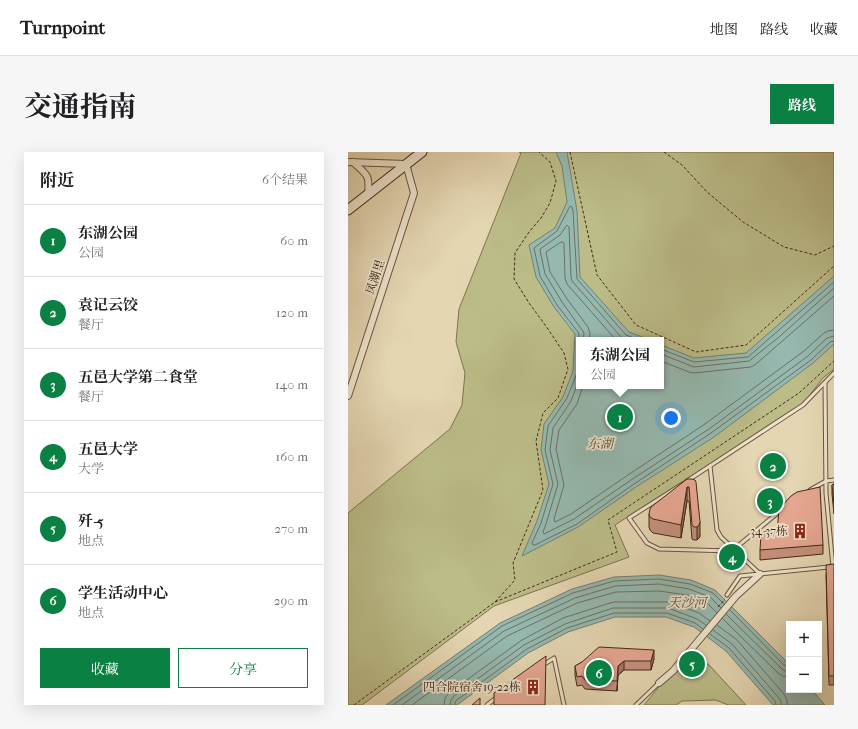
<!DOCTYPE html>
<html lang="zh">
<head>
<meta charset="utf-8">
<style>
	body { margin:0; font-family:"IM FELL French Canon","Noto Serif SC",serif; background:#f6f6f6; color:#202124 }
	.controls { position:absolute; right:12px; bottom:12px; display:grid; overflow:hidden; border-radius:0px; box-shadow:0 4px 16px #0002 }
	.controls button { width:36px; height:36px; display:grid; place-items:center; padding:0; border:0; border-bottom:1px solid #e0e0e0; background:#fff; color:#202124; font:20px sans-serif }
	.you { position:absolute; left:323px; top:266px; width:14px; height:14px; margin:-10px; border:3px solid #fff; border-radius:50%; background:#1a73e8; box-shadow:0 0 0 6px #1a73e833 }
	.badge { display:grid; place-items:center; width:26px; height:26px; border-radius:50%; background:#0b8043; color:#fff; font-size:13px; font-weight:700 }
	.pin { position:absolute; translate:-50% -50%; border:2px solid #fff; box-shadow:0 1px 4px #0006 }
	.popup { position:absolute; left:228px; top:185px; width:88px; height:52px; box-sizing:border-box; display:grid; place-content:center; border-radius:0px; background:#fff; filter:drop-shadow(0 1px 3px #0005); font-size:13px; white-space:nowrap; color:#757577 }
	.popup b { font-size:15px; color:#202124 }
	.popup::after { content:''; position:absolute; left:50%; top:100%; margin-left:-8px; border:8px solid transparent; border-top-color:#fff }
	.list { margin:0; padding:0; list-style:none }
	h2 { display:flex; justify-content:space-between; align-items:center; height:52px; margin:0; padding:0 16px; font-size:17px }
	h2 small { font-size:13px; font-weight:400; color:#757577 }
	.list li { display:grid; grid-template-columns:26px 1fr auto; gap:12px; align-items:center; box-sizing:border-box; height:72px; padding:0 16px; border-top:1px solid #e0e0e0 }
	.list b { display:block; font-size:15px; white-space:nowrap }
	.list p { margin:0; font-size:13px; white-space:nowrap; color:#757577 }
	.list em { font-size:13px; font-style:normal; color:#757577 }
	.actions { display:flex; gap:8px; padding:12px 16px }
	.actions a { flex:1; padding:9px 0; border:1px solid #0b8043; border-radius:0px; text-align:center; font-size:14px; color:#0b8043 }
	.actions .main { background:#0b8043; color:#fff }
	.map { position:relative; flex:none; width:486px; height:553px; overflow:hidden; border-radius:0px }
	header { display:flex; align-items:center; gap:24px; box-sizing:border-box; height:56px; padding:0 20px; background:#fff; border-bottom:1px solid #e0e0e0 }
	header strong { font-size:19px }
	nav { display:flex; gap:22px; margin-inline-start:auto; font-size:14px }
	.intro { display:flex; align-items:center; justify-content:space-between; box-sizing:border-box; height:96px; padding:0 24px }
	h1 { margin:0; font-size:28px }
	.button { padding:10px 18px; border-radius:0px; background:#0b8043; color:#fff; font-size:14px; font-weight:700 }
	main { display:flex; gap:24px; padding:0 24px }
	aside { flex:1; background:#fff; border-radius:0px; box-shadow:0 4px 16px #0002 }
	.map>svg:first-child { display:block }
	.green { fill:#bbbc88; stroke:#80724f; fill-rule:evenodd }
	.water { fill:#95b9b0; stroke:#757f72 }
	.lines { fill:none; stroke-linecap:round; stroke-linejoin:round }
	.shore { stroke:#6d7063; stroke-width:1 }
	.lane-casing { stroke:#6d533d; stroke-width:5 }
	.street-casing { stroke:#6d533d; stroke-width:8 }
	.secondary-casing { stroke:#452716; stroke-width:11 }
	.path { stroke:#452716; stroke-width:1; stroke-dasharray:3 2; stroke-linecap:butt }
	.lane { stroke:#ede4cd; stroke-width:3 }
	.street { stroke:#ede4cd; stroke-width:6 }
	.secondary { stroke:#ede4cd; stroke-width:9 }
	.wall { fill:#c5907d; stroke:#452716 }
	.shaded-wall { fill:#a07566; stroke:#452716 }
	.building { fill:#e5a791; stroke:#452716 }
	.labels { text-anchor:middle; stroke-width:3.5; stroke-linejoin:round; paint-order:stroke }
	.street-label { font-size:12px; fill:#452716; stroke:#ede4cd }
	.poi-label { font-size:12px; fill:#452716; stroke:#ede4cd; text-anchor:end }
	.water-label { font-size:13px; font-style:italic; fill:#594c3c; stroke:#ede4cd }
</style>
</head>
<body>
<header>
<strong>Turnpoint</strong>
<nav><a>地图</a><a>路线</a><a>收藏</a></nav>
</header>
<div class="intro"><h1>交通指南</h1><a class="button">路线</a></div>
<main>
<aside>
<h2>附近<small>6个结果</small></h2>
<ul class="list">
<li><span class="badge">1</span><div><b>东湖公园</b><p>公园</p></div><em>60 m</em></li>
<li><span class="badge">2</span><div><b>袁记云饺</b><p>餐厅</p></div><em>120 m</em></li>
<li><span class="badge">3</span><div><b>五邑大学第二食堂</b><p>餐厅</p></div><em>140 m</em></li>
<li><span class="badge">4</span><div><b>五邑大学</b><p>大学</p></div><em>160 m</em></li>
<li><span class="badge">5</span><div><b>歼-5</b><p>地点</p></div><em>270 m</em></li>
<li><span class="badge">6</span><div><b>学生活动中心</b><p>地点</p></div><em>290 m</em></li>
</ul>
<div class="actions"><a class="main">收藏</a><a>分享</a></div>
</aside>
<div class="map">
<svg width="486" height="553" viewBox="0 0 486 553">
	<rect width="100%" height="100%" fill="#e4d6b2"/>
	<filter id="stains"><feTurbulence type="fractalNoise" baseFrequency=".005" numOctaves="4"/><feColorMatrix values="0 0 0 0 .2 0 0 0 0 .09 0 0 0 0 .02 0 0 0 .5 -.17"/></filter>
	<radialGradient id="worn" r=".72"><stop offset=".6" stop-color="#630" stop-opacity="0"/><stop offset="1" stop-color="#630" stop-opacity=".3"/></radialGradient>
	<!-- green -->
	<g class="green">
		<path d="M 171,0 L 486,0 L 486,217 L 475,226 L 455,252 L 267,373 L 281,405 L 146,454 L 14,553 L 0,553 L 0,361 L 102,277 L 114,253 L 117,221 L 108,190 L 111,157 L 173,1 ZM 231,188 L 313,188 L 313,234 L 231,234 Z"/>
		<path d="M 342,497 L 362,514 L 398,553 L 380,553 L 368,548 L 334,549 L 328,553 L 296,553 Z"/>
	</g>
	<!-- water -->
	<g class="water">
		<path d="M 208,0 L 219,0 L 229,59 L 232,125 L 281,180 L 302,188 L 231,188 L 231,234 L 313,234 L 313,193 L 346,206 L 398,201 L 486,124 L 486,192 L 465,211 L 366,285 L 288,335 L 230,375 L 174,404 L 189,369 L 201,332 L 193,298 L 196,272 L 215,245 L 225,219 L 227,182 L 206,155 L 188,125 L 181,93 L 207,76 L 219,50 L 214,14 Z"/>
		<path d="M 311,423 L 343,428 L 367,438 L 441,512 L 441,538 L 464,538 L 477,553 L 425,553 L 378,499 L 346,475 L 318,465 L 267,465 L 220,480 L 180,501 L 109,553 L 38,553 L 152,471 L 224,437 L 266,425 Z"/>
	</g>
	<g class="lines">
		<!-- shore -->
		<g class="shore">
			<path d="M 235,188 L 236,181 L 234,178 L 214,150 L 197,122 L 192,98 L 192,97 L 212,83 L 219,73 L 221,75 L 223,125 L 224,129 L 274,186 L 277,188"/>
			<path d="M 241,188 L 242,181 L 240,175 L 219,147 L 202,120 L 198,100 L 213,90 L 215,90 L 216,92 L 217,126 L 219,132 L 268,188"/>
			<path d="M 291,188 L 278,183 L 229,127 L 225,59 L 224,55 L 222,54 L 209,79 L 186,96 L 192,124 L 209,153 L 230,180 L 231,183 L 229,221 L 219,246 L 200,274 L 197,298 L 205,332 L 193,371 L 184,391 L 185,393 L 187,393 L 229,372 L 286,332 L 363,281 L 463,208 L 482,190 L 486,189"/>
			<path d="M 313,197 L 346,210 L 400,205 L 486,130"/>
			<path d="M 313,202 L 346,215 L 401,209 L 431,185 L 486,136"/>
			<path d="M 313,209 L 341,220 L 346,221 L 403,215 L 408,212 L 486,144"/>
			<path d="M 231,228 L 223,249 L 205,276 L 202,298 L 210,332 L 198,372 L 195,380 L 196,382 L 226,367 L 283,328 L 361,277 L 460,204 L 479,186 L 486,184"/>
			<path d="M 235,234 L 229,252 L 211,278 L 208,297 L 216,333 L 206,367 L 207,370 L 223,362 L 280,323 L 357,272 L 456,199 L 476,181 L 480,179 L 486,178"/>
			<path d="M 382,458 L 436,513 L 441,514"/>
			<path d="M 378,462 L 434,517 L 437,519 L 441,519"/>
			<path d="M 374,466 L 430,521 L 435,524 L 441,525"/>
			<path d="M 369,473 L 389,488 L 436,542 L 439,548 L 439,553"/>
			<path d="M 365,478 L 384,492 L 431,546 L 433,549 L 433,553"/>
			<path d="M 362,482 L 381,496 L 427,549 L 428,553"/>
			<path d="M 45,553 L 154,474 L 225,441 L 266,429 L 311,427 L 342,432 L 365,441 L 376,452"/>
			<path d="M 54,553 L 156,479 L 227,446 L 267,434 L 311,432 L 341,437 L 362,445 L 373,456"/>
			<path d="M 64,553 L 159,484 L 229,451 L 268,440 L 311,439 L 339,443 L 359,451 L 369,461"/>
			<path d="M 96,553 L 97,546 L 102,540 L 174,488 L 215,466 L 262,451 L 267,450 L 322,450 L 351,461 L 362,469"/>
			<path d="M 102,553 L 103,548 L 106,544 L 176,493 L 217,472 L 265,456 L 320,456 L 349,467 L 358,473"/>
			<path d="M 107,553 L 107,550 L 109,548 L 179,497 L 219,476 L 266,461 L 319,461 L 347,471 L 355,477"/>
		</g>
		<defs>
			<g id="lane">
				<path d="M 477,231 L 478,341 L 485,415"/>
				<path d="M 362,314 L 369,378 L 373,385 L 412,422"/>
				<path d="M 339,329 L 455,253 L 486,221"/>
				<path d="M 333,333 L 281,366 L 299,391 L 311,397 L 384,399 L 433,358"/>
				<path d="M 462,338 L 478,329 L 486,328"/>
				<path d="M 379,443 L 392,424 L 481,415"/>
				<path d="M 195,513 L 206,506 L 216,553"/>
				<path d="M 139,553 L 148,546"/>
				<path d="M 288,553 L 311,531"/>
			</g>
			<g id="street">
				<path d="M 0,10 L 58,12 L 66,41 L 0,244"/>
				<path d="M 5,10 C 19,23 22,22 20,43"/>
				<path d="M 311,531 L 325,519 L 388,444 L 412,422"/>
			</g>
			<path id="secondary" d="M 0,58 L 74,0"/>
		</defs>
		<!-- lane casing -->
		<use href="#lane" class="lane-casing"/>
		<!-- street casing -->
		<use href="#street" class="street-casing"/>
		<!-- secondary casing -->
		<use href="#secondary" class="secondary-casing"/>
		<!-- path -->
		<g class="path">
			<path d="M 222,0 L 249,123 L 288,173 L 348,200 L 398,193 L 486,114"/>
			<path d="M 316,0 L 334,13 L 359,40 L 395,70 L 436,95 L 467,103 L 486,94"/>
			<path d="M 147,450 L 269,400 L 260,368 L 451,241 L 486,209"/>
			<path d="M 370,455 L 377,447"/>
			<path d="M 6,553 L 147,450 L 167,428 L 165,411 L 195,338 L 188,289 L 195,261 L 210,246 L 220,217 L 216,201 L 200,177 L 181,151 L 166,127 L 167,101 L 181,80 L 193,66 L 202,51 L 208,29 L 202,10 L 191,0"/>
		</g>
		<!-- lane -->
		<use href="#lane" class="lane"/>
		<!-- street -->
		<use href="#street" class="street"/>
		<!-- secondary -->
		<use href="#secondary" class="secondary"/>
	</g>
	<!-- wall -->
	<g class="wall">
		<path d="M 339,327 L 352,384 L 351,386 L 349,388 L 346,388 L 344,387 L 341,349 L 339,349 L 333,386 L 305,381 L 302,378 L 301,375 L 301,362 Z"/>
		<path d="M 486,332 L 486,362 L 484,342 L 484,333 Z"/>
		<path d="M 429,381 L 475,393 L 475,402 L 412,408 L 412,398 Z"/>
		<path d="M 486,412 L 486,533 L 481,533 L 478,422 Z"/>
		<path d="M 306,507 L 303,518 L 276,518 L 270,523 L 269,539 L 237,537 L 234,533 L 229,534 L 227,523 L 227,514 L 234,510 Z"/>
	</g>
	<!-- shaded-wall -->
	<g class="shaded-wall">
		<path d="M 339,335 L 339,349 L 333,386 L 333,373 Z"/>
		<path d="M 352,370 L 352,384 L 351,386 L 349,388 L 349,375 Z"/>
		<path d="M 306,498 L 306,507 L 303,518 L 303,509 Z"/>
		<path d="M 276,509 L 276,518 L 270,523 L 269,539 L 270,514 Z"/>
	</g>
	<!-- building -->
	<g class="building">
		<path d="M 339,327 L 344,327 L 347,328 L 348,330 L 352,370 L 351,373 L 349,375 L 346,375 L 344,373 L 341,335 L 339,335 L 333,373 L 305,367 L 302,365 L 301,362 L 302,357 L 303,355 Z"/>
		<path d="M 486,332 L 486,352 L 484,333 Z"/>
		<path d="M 472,335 L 475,393 L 412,398 L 413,382 L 429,381 L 431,357 L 443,344 L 449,340 Z"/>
		<path d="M 486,412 L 486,524 L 481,524 L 478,413 Z"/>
		<path d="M 251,495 L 306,498 L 303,509 L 276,509 L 270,514 L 269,529 L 237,528 L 234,524 L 229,525 L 227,514 L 234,510 Z"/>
		<path d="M 198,504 L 197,553 L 146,553 L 146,541 Z"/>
		<path d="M 132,546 L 132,553 L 124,553 Z"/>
	</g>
	<!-- icons -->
	<defs>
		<symbol id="building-bare" viewBox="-9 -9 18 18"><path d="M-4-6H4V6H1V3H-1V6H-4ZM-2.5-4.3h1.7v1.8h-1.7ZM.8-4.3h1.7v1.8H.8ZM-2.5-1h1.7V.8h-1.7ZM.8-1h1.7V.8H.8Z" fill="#8f2418" stroke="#ede4cd" stroke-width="2.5" paint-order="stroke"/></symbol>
	</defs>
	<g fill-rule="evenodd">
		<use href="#building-bare" x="441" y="368" width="22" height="22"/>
		<use href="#building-bare" x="174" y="524" width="22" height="22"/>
	</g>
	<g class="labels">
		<!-- street labels -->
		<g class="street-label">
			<text transform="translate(27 125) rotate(-72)" y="4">凤潮里</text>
		</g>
		<!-- poi labels -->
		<g class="poi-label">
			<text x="440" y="383">34-37栋</text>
			<text x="173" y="539">四合院宿舍19-22栋</text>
		</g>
		<!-- water labels -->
		<g class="water-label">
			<text x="252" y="296">东湖</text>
			<text x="339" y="455">天沙河</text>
		</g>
	</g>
	<rect width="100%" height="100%" filter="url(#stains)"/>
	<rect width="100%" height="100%" fill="url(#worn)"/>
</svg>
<div class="controls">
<button>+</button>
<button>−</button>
</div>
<div class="you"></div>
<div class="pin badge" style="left:272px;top:265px">1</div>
<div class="popup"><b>东湖公园</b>公园</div>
<div class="pin badge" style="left:425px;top:314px">2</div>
<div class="pin badge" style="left:422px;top:349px">3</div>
<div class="pin badge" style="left:384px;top:405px">4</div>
<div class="pin badge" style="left:344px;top:512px">5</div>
<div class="pin badge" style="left:251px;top:521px">6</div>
</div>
</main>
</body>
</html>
